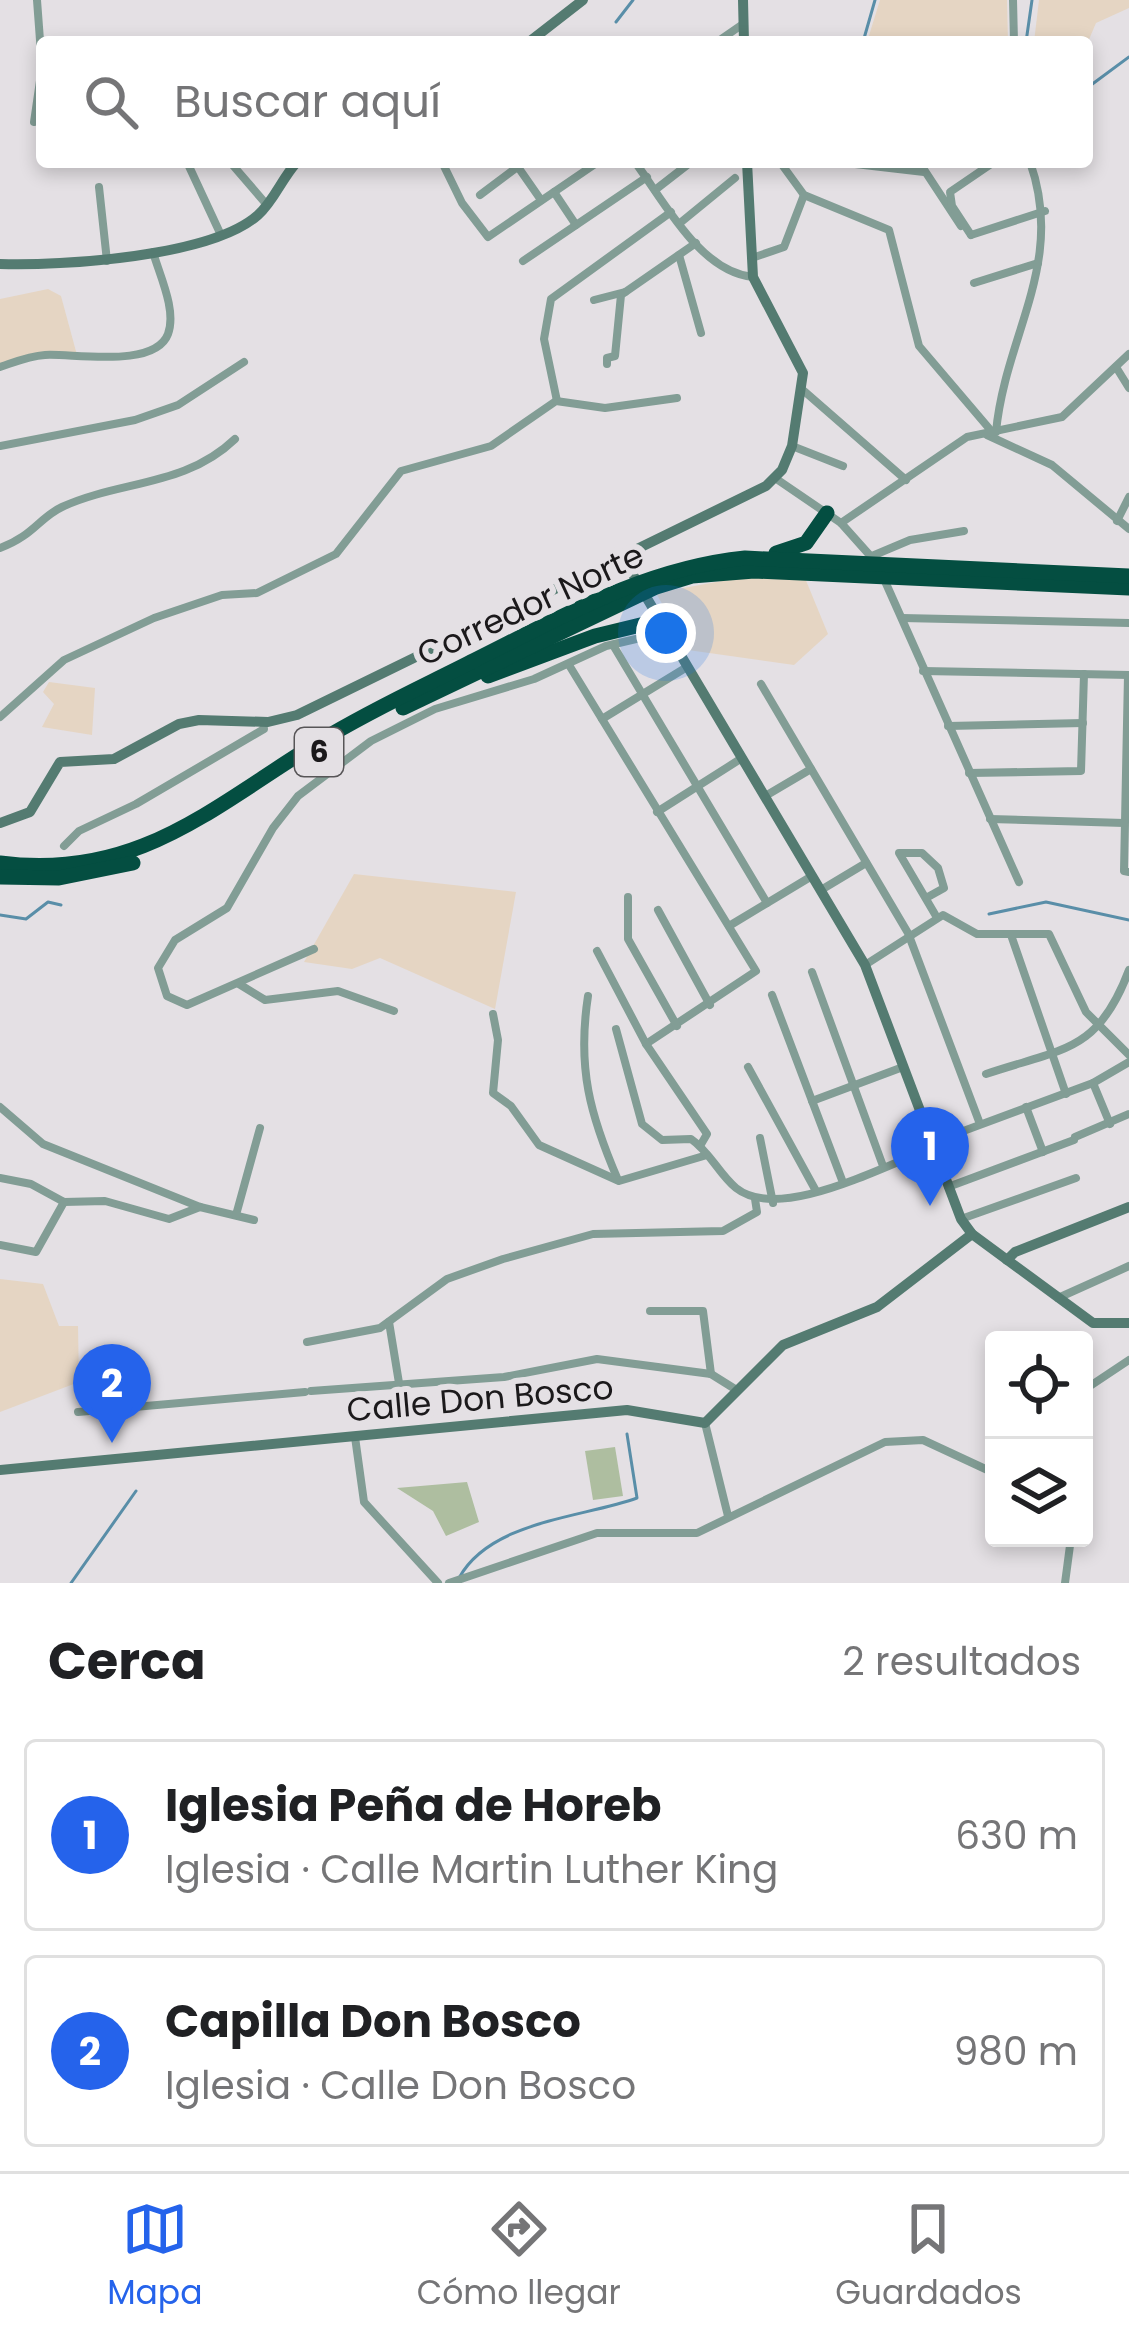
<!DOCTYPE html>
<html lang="es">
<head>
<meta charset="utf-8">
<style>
	body { margin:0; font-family:Poppins,sans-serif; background:#f6f6f6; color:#202124 }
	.controls { position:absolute; right:36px; bottom:36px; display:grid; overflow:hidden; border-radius:12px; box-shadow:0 6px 18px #0003 }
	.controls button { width:108px; height:108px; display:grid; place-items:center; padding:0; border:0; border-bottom:3px solid #e0e0e0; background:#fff; color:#202124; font:60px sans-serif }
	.you { position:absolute; left:666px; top:633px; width:42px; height:42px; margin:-30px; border:9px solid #fff; border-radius:50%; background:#1a73e8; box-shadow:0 0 0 18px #1a73e833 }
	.badge { display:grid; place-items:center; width:78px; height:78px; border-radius:50%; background:#2563eb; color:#fff; font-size:39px; font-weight:700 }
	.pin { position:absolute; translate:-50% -99px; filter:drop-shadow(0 3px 6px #0008) }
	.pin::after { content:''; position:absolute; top:63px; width:42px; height:36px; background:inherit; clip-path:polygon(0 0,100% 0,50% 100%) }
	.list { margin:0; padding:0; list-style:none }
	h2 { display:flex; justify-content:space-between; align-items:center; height:156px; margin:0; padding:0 48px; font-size:51px }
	h2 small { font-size:39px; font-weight:400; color:#757577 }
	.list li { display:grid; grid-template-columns:78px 1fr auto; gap:36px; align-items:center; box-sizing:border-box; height:192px; margin:0 24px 24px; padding:0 24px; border:3px solid #e0e0e0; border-radius:12px }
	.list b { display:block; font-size:45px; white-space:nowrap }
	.list p { margin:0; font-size:39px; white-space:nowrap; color:#757577 }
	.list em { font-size:39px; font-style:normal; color:#757577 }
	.icon { flex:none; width:66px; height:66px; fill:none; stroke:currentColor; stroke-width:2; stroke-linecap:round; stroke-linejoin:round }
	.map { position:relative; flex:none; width:1129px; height:1583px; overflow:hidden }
	.search { position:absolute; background:#fff; box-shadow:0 6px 18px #0003; left:36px; right:36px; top:36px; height:132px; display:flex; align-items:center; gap:30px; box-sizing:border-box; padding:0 42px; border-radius:12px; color:#757577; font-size:45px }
	.sheet { height:588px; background:#fff }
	nav { display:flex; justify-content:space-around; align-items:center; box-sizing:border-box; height:168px; border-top:3px solid #e0e0e0; background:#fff; font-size:33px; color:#757577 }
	nav a { display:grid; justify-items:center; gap:6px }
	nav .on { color:#2563eb }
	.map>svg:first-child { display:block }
	.education { fill:#e5d5c3 }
	.green { fill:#aebea0 }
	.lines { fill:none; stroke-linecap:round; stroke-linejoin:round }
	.stream { stroke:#598ea8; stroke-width:3 }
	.street { stroke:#829d95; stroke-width:8 }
	.secondary { stroke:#547b71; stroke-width:10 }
	.highway { stroke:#044e41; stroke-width:15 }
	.labels { text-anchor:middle; stroke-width:12; stroke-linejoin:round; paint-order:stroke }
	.shield { fill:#e4e0e4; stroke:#575557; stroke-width:3 }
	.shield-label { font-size:30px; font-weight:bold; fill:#1b191b }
	.street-label { font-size:33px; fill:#1b191b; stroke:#e4e0e4 }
</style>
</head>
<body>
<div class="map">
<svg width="1129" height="1583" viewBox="0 0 1129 1583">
	<rect width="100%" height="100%" fill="#e4e0e4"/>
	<!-- education -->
	<g class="education">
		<path d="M 880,0 L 1007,0 L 1008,42 L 867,42 Z"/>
		<path d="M 1039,0 L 1129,0 L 1129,8 L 1096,23 L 1087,44 L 1034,42 Z"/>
		<path d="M 48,289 L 61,296 L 77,355 L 0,363 L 0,299 Z"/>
		<path d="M 738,578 L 805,578 L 828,634 L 794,665 L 688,650 L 656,593 Z"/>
		<path d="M 49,682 L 95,688 L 92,735 L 42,727 L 54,704 L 43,692 Z"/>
		<path d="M 354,874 L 516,892 L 495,1009 L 380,958 L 352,969 L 304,962 Z"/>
		<path d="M 0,1279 L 43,1284 L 59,1326 L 78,1326 L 79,1382 L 0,1412 Z"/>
	</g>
	<!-- green -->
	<g class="green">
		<path d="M 615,1447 L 623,1496 L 593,1500 L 585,1451 Z"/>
		<path d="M 467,1482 L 479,1522 L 446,1536 L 433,1511 L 397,1488 Z"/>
	</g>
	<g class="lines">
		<!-- stream -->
		<g class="stream">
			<path d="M 616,22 L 633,0"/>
			<path d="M 863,42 L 875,0"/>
			<path d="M 1026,42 L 1032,0"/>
			<path d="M 1087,88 L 1129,57"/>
			<path d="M 989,914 L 1046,902 L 1129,920"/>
			<path d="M 0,915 L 26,919 L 48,902 L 61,905"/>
			<path d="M 459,1578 C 490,1521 581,1518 637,1498 L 627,1434"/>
			<path d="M 71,1583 L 136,1491"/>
		</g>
		<!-- street -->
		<g class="street">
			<path d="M 1013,0 L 1014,42"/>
			<path d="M 717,42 L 743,24"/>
			<path d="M 34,122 L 42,67 L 37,0"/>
			<path d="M 187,162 L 220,233"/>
			<path d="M 230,162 L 267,205"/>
			<path d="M 442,162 L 462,203 L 488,237 L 598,162"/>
			<path d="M 635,162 C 664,201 700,272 753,277"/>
			<path d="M 780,162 L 804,195 L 889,230 L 919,346 L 993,433"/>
			<path d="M 838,162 L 924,172"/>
			<path d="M 919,162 L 961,226"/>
			<path d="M 518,167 L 541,200"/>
			<path d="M 99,187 L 107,261"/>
			<path d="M 655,190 L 691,162"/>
			<path d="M 554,192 L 576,225"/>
			<path d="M 480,195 L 524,162"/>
			<path d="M 680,223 L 735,178"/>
			<path d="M 971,235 L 952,206 L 950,192 L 994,162"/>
			<path d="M 971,235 L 1045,211"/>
			<path d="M 679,255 L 701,333"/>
			<path d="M 752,258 L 784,247 L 804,195"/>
			<path d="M 523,261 L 647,177"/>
			<path d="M 974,283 L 1038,263"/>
			<path d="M 594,300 L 625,292"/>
			<path d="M 607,364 L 607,358 L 615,356 L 621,295 L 696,243"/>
			<path d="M 0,367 C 15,362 29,356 45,355 C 72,353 155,369 168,334 C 177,310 159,274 153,252"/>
			<path d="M 1116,367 L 1129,388"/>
			<path d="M 804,391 L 906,480"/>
			<path d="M 557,401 L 544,339 L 551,299 L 671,212"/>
			<path d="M 996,432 C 1005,335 1066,263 1030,162"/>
			<path d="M 987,435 L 1052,465 L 1129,529"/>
			<path d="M 0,446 L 135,420 L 178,405 L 244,362"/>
			<path d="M 792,446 L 843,466"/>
			<path d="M 775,478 L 841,523 L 874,560"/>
			<path d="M 1117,521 L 1129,497"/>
			<path d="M 841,523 L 967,437 L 1062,417 L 1129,354"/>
			<path d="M 0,548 C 33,536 40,517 62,507 C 121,480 185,487 235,439"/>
			<path d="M 872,556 L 910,540 L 964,531"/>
			<path d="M 884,579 L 1019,882"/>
			<path d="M 902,618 L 1129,623"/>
			<path d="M 613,645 L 767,903"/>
			<path d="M 569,665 L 756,971 L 646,1044"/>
			<path d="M 923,671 L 1129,675"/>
			<path d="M 1128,675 L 1124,871 L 1129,872"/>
			<path d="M 761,684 L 908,933 L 980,1124"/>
			<path d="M 0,717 L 64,660 L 154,618 L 222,595 L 257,593 L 336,554 L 401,471 L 491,446 L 556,401 L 605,408 L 677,398"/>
			<path d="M 602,719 L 687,667"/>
			<path d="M 948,726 L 1083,723"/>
			<path d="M 969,773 L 1081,771 L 1084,674"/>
			<path d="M 767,795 L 811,769"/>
			<path d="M 657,812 L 742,758"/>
			<path d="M 990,819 L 1124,823"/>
			<path d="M 64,846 L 79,831 L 136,804 L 264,729 L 263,722"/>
			<path d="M 821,890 L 866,863"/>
			<path d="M 628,897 L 628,939 L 677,1026"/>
			<path d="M 926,898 L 944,888 L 938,868 L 922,853 L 899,853 L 936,916"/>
			<path d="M 658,910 L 710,1005"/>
			<path d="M 729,926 L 812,876"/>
			<path d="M 1011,935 L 1066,1094"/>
			<path d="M 314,949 L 187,1005 L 167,996 L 158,968 L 175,940 L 227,908 L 273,828 L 298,796 L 371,741 L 435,709 L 534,679 L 606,646 L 666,632"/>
			<path d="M 597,951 L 646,1044 L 707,1134 L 700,1146"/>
			<path d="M 865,965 L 943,915 L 977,934 L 1049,934 L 1086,1012 L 1129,1055"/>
			<path d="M 812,972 L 883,1166"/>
			<path d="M 239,984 L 265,1000 L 338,991 L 394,1011"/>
			<path d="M 772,995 L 842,1180"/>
			<path d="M 588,996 C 577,1068 590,1115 618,1180"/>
			<path d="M 493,1014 L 498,1040 L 493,1093 L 511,1106 L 539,1145 L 619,1181 L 707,1155"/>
			<path d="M 616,1029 L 642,1124 L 662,1140 L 691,1139 C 710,1152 719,1174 736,1188 C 780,1223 884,1165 933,1148"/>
			<path d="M 748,1067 L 816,1191"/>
			<path d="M 986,1074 C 1063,1048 1098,1053 1129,970"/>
			<path d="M 1093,1083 L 1110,1124"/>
			<path d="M 812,1101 L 903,1067"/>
			<path d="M 0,1107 L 43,1144 L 200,1207 L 254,1220"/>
			<path d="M 1026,1107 L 1043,1152"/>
			<path d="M 1075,1137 L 1129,1114"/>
			<path d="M 760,1138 L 773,1203"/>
			<path d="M 931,1143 L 1093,1083 L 1129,1062"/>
			<path d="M 0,1178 L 31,1184 L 64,1202 L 105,1201 L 169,1219 L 200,1207"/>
			<path d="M 948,1187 L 1074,1140"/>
			<path d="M 236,1215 L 260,1128"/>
			<path d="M 961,1219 L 1076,1178"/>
			<path d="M 0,1245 L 36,1252 L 64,1202"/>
			<path d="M 1058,1298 L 1129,1266"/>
			<path d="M 650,1311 L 703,1311 L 711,1374"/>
			<path d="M 389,1322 L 399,1383"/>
			<path d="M 307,1342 L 380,1328 L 447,1279 L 503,1259 L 593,1234 L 723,1231 L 757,1212 L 755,1199"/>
			<path d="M 1084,1390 L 1129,1360"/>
			<path d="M 311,1391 L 504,1377 L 597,1359 L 711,1374 L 735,1389"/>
			<path d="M 78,1412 L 305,1392"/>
			<path d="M 705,1423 L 728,1516"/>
			<path d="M 355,1437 L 364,1502 L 438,1583"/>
			<path d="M 449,1583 L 597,1533 L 697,1533 L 885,1442 L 923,1440 L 994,1473"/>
			<path d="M 1065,1583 L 1071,1538"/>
		</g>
		<!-- secondary -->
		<g class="secondary">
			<path d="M 743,0 L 744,42"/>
			<path d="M 529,42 L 583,0"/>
			<path d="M 0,264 C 62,266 211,257 258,215 C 274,201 282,178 297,162"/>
			<path d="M 623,558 L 865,965 L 961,1219 L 972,1234 L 1093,1323 L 1129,1323"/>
			<path d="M 0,823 L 30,812 L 60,762 L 114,759 L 179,724 L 199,720 L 268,722 L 297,715 L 766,486 L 782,470 L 792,446 L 803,373 L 753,277 L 747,162"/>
			<path d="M 1007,1260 L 1015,1252 L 1129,1207"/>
			<path d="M 0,1470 L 627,1410 L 705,1423 L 783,1345 L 877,1307 L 972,1234"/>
		</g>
		<!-- highway -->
		<g class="highway">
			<path d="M 776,553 L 806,543 L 827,513"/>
			<path d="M 488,676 L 595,636 L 661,620"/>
			<path d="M 403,708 L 656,587 L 692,576 L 754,571 L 1129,588"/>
			<path d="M 0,863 C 138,881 213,806 322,740 C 371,710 424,686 475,660 C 563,616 646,568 745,558 L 1129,576"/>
			<path d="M 0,877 L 59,878 L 133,863"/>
		</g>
	</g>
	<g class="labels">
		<!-- shield labels -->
		<rect class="shield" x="295" y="728" width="48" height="48" rx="9"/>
		<g class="shield-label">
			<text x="319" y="762">6</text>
		</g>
		<!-- street labels -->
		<g class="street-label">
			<text transform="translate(530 604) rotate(-25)" y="12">Corredor Norte</text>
			<text transform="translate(480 1398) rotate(-5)" y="12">Calle Don Bosco</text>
		</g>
	</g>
</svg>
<div class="controls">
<button><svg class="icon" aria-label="locate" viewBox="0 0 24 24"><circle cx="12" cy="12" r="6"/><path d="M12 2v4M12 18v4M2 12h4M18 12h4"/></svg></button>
<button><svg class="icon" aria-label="layers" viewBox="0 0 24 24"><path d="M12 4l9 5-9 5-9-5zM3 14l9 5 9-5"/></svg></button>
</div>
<div class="you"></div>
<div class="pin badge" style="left:930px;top:1206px">1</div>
<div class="pin badge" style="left:112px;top:1443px">2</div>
<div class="search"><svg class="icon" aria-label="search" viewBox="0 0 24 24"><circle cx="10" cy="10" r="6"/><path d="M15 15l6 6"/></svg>Buscar aquí</div>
</div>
<section class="sheet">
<h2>Cerca<small>2 resultados</small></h2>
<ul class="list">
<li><span class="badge">1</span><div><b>Iglesia Peña de Horeb</b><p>Iglesia · Calle Martin Luther King</p></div><em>630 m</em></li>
<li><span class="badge">2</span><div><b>Capilla Don Bosco</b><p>Iglesia · Calle Don Bosco</p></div><em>980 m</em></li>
</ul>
</section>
<nav>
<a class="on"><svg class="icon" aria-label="map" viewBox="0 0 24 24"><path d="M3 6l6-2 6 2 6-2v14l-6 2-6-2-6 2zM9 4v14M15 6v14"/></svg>Mapa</a>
<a><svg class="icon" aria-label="directions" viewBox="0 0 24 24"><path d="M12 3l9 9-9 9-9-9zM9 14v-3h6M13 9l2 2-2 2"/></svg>Cómo llegar</a>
<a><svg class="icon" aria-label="saved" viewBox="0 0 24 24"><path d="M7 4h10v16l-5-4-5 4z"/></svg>Guardados</a>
</nav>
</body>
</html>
